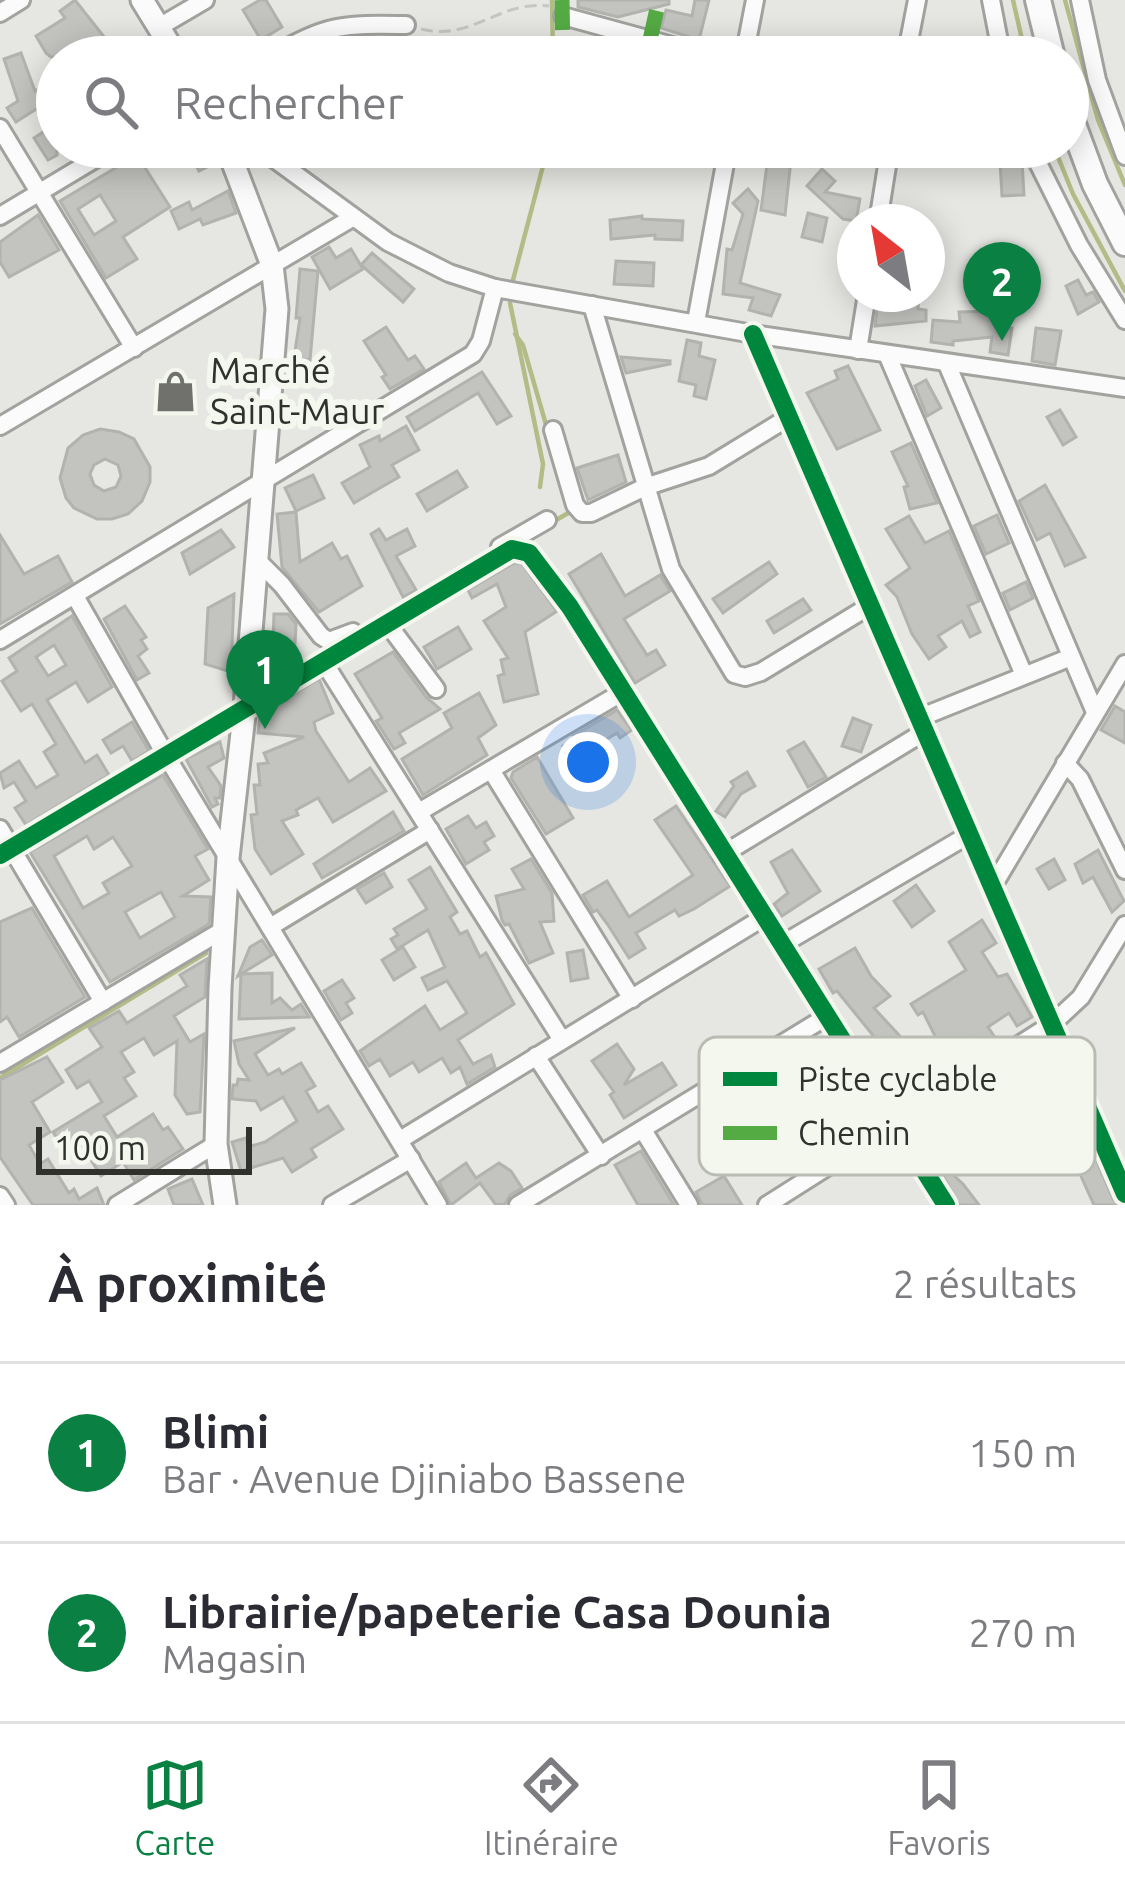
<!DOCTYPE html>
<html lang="fr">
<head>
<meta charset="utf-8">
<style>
	body { margin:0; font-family:Ubuntu,sans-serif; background:#f2f2f3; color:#2b2b33 }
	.compass { position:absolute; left:837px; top:204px; width:108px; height:108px; border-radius:50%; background:#fff; box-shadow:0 6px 30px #0003; rotate:329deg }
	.scale { position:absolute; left:36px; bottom:30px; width:216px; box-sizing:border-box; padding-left:12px; border:6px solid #30312d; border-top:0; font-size:33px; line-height:42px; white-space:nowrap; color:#30312d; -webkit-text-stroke:9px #f4f7ed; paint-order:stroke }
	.you { position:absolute; left:588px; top:762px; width:42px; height:42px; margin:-30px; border:9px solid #fff; border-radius:50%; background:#1a73e8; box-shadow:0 0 0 18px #1a73e833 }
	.badge { display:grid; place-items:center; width:78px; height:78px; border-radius:50%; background:#0b8043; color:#fff; font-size:39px; font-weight:700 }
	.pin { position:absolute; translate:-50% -99px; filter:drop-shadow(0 3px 6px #0008) }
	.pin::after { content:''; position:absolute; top:63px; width:42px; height:36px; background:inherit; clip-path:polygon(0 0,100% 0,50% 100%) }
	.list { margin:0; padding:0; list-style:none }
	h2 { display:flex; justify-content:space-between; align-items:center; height:156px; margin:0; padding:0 48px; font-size:51px }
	h2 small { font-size:39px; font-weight:400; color:#7c7c81 }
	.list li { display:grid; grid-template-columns:78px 1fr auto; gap:36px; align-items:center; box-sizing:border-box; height:180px; padding:0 48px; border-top:3px solid #e1e1e2 }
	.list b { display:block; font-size:45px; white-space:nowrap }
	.list p { margin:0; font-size:39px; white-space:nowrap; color:#7c7c81 }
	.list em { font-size:39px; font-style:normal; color:#7c7c81 }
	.icon { flex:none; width:66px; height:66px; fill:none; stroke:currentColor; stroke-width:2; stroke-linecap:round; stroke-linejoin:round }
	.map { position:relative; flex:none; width:1125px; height:1205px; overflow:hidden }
	.search { position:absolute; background:#fff; box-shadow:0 6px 30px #0003; left:36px; right:36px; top:36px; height:132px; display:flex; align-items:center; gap:30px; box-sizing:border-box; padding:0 42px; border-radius:66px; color:#7c7c81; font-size:45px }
	.sheet { height:516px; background:#fff }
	nav { display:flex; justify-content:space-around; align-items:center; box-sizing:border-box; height:168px; border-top:3px solid #e1e1e2; background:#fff; font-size:33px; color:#7c7c81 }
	nav a { display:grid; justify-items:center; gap:6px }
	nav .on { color:#0b8043 }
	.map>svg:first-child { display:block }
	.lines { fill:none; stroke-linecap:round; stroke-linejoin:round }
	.stream { stroke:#b3bc86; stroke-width:4.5 }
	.building { fill:#c3c4c0; stroke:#b2b3af; stroke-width:3; fill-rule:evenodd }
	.minor-casing { stroke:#a2a39f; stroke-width:22 }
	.major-casing { stroke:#a2a39f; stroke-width:27 }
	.highway-casing { stroke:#a2a39f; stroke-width:30 }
	.path { stroke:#c6c6c6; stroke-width:3; stroke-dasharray:12 6; stroke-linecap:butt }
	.minor { stroke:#fbfbfb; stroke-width:16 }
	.major { stroke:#fbfbfb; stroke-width:21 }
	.highway { stroke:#fbfbfb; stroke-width:24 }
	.quiet { stroke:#54ab44; stroke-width:15; stroke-dasharray:30 15; stroke-linecap:butt }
	.cycleway-casing { stroke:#f4f7ed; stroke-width:26 }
	.cycleway { stroke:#00873e; stroke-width:18 }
	.labels { text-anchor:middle; stroke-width:12; stroke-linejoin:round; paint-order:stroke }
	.poi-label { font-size:36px; fill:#30312d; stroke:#f4f7ed; text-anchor:start }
	.key { fill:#f4f7ed; stroke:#b9bcb3; stroke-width:3 }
	.key-label { font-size:33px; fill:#30312d }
</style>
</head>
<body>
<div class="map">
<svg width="1125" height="1205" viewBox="0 0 1125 1205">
	<rect width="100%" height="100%" fill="#e6e7e2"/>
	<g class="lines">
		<!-- stream -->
		<g class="stream">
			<path d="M 552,0 L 553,57"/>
			<path d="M 1013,0 L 1026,57"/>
			<path d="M 1065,0 L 1098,120 L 1125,185"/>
			<path d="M 1054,147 L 1073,194 L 1125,291"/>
			<path d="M 513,280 L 548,147"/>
			<path d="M 510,303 L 543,464 L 540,487"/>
			<path d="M 515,334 L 523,345 L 547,428"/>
			<path d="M 551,523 L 570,512 L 569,509"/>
			<path d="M 270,916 L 419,827"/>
			<path d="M 0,1078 L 206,953"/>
		</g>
	</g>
	<!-- building -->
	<g class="building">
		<path d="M 75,0 L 120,57 L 51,57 L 46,53 L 36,36 L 65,18 L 60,11 Z"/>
		<path d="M 260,0 L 266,0 L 282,27 L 261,40 L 243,10 Z"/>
		<path d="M 578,0 L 669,0 L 669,4 L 618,17 L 578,7 Z"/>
		<path d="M 695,0 L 709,0 L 699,40 L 661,28 L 666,10 L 692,16 Z"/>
		<path d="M 21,53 L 35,91 L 57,78 L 57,96 L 16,122 L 7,108 L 18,101 L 4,59 Z"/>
		<path d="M 57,123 L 57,155 L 48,160 L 34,138 Z"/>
		<path d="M 186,147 L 212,147 L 217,162 L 199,171 Z"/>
		<path d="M 137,155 L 170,207 L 123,237 L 137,259 L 106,278 L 60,201 ZM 100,195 L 116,221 L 94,235 L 78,209 Z"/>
		<path d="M 768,157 L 791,160 L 785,215 L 761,210 Z"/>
		<path d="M 1022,161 L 1024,195 L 1002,196 L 1000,162 Z"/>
		<path d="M 822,169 L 835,181 L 825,192 L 860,199 L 856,221 L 843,219 L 807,186 Z"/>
		<path d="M 748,189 L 758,201 L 740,283 L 780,295 L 771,316 L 749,310 L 753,298 L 723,294 L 727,249 L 732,250 L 743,214 L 733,203 Z"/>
		<path d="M 228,191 L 236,213 L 203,225 L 200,219 L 179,229 L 171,211 L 189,202 L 192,210 Z"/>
		<path d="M 808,213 L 827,218 L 822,242 L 802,237 Z"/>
		<path d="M 38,215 L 59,250 L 9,277 L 0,262 L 0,242 Z"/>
		<path d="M 642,216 L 642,219 L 683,221 L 682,240 L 655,239 L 655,235 L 611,239 L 610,220 Z"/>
		<path d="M 329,247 L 336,258 L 351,249 L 363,269 L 330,289 L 312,257 Z"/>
		<path d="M 372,253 L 414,289 L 403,302 L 361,265 Z"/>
		<path d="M 616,261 L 654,263 L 653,286 L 614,284 Z"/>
		<path d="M 1021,262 L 1023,289 L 1002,291 L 1000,263 Z"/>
		<path d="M 300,269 L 318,271 L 310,360 L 294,358 L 300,318 L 296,318 Z"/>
		<path d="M 1078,280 L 1086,295 L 1093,292 L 1099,302 L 1078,314 L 1066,286 Z"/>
		<path d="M 885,295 L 919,295 L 918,309 L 926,310 L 926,321 L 875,326 L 877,309 L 885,309 Z"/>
		<path d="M 999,311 L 1001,327 L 1012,328 L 1008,355 L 990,352 L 992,337 L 953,341 L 953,345 L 931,342 L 933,320 L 960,322 L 959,312 Z"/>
		<path d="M 386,327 L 408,360 L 415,356 L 424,369 L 390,389 L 382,377 L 386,375 L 364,341 Z"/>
		<path d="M 1036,328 L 1061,331 L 1055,365 L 1032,361 Z"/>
		<path d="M 687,340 L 701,343 L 699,356 L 715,360 L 706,399 L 694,396 L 696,385 L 679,381 Z"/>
		<path d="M 621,357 L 670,361 L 670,364 L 626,373 Z"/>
		<path d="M 848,366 L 880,430 L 837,449 L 807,393 L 838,379 L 835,371 Z"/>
		<path d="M 482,372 L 511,416 L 497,424 L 478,393 L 415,431 L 407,417 Z"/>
		<path d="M 926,380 L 941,408 L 927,416 L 915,386 Z"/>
		<path d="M 1060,410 L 1076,437 L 1063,445 L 1047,417 Z"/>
		<path d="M 406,426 L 419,450 L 392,465 L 399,477 L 354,503 L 342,483 L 370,467 L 360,445 L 379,436 L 380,441 Z"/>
		<path d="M 100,429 L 119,432 L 134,439 L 150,467 L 150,482 L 142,501 L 128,514 L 112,519 L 97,519 L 74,508 L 66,498 L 60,478 L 68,448 L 83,435 ZM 105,459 L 118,465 L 121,476 L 116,487 L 104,491 L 94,485 L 90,474 L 94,465 Z"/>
		<path d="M 911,443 L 937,503 L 910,509 L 904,487 L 908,486 L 892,452 Z"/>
		<path d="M 618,455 L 626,482 L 588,500 L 577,468 Z"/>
		<path d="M 457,471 L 467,487 L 427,511 L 417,494 Z"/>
		<path d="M 313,475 L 324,498 L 296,511 L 285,488 Z"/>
		<path d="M 1045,485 L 1085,557 L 1065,566 L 1050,533 L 1037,540 L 1019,501 Z"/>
		<path d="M 296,512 L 300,562 L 332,543 L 341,559 L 347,556 L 362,586 L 319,612 L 282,567 L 277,514 Z"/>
		<path d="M 997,515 L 1009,543 L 986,554 L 974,526 Z"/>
		<path d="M 909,516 L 925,543 L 949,531 L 979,601 L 968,606 L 980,632 L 970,637 L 962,621 L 938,636 L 946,647 L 929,659 L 912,634 L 897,597 L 886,585 L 910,568 L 886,529 Z"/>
		<path d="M 379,529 L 386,540 L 407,529 L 415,546 L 396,556 L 416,590 L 403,597 L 371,534 Z"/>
		<path d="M 221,530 L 234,547 L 190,574 L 182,553 Z"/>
		<path d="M 0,535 L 24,574 L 58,556 L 72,582 L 0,624 Z"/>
		<path d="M 601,554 L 625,596 L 660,575 L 670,591 L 624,619 L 647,655 L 656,650 L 665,665 L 635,683 L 569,574 Z"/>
		<path d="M 769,562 L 777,574 L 723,613 L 713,599 Z"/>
		<path d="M 514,563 L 522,564 L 557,611 L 525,632 L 538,694 L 504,702 L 498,676 L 504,674 L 501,660 L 508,658 L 484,621 L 506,607 L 497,584 L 472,598 L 468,590 Z"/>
		<path d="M 1026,582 L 1033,598 L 1010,610 L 1003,593 Z"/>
		<path d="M 234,594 L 231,672 L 205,664 L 208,608 Z"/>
		<path d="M 803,599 L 811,610 L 774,633 L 767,621 Z"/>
		<path d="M 125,606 L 146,637 L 141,640 L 147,649 L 138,656 L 149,673 L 137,680 L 104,619 Z"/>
		<path d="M 274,614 L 288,614 L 296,624 L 294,664 L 285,670 L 272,669 Z"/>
		<path d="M 72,616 L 112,687 L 88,702 L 76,682 L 47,700 L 85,763 L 97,755 L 109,775 L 26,825 L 15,808 L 26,801 L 14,782 L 4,788 L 0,773 L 19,761 L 36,788 L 58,775 L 44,752 L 56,744 L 32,704 L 21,711 L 2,681 L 17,671 L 9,658 ZM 54,645 L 66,665 L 48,676 L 36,657 Z"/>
		<path d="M 458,627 L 471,649 L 437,669 L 424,647 Z"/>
		<path d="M 393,652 L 426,697 L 440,709 L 399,733 L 405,743 L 394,749 L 376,721 L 382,718 L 355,674 Z"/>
		<path d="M 319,679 L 333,713 L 314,722 L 316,731 L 349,782 L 370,768 L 386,791 L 333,822 L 318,798 L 296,810 L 298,815 L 282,821 L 303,854 L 271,874 L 255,849 L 251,815 L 257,814 L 254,785 L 260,785 L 258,764 L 268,763 L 264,753 L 304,737 L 258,733 L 260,714 Z"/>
		<path d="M 479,693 L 496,725 L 478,738 L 487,755 L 423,795 L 402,759 L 452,728 L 444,713 Z"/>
		<path d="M 1115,706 L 1125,712 L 1125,743 L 1101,730 Z"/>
		<path d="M 617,710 L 632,730 L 620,738 L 617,733 L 582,754 L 586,760 L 576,766 L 563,746 L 575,739 L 573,736 Z"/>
		<path d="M 853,718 L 871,725 L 861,752 L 842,746 Z"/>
		<path d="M 132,722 L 149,751 L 132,761 L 123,746 L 111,753 L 103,740 Z"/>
		<path d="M 220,742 L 224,758 L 208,767 L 221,786 L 220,798 L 215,798 L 218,804 L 212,807 L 186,759 Z"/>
		<path d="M 804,742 L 826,777 L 808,787 L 788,751 Z"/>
		<path d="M 537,757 L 573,818 L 546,834 L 511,778 L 513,772 Z"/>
		<path d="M 747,772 L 755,786 L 741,794 L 725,817 L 716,811 L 734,786 L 731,782 Z"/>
		<path d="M 163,775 L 208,849 L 195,856 L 209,880 L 183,896 L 211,897 L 209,924 L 110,982 L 30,852 ZM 87,836 L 94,849 L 113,837 L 132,866 L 103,883 L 109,893 L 83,908 L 54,856 ZM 161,892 L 175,917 L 140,938 L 125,912 Z"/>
		<path d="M 676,806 L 730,886 L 694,909 L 679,916 L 675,910 L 636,933 L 645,948 L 629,958 L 608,925 L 597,910 L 593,912 L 583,895 L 607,881 L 629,917 L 693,875 L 655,820 Z"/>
		<path d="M 393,812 L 404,831 L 322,878 L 314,864 Z"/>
		<path d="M 468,816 L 476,828 L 486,822 L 494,836 L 484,842 L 489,850 L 466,864 L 446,829 Z"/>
		<path d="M 792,850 L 820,891 L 782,916 L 774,904 L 788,893 L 771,862 Z"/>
		<path d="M 1098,850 L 1124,901 L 1112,912 L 1093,877 L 1083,883 L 1075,864 Z"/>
		<path d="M 531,859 L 552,893 L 554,921 L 540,922 L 553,953 L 529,963 L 509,924 L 505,925 L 502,920 L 496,896 L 524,889 L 512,869 Z"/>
		<path d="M 1054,859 L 1065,880 L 1049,889 L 1037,869 Z"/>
		<path d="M 430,867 L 457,912 L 450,917 L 460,934 L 467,931 L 480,957 L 486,953 L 514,1004 L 458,1040 L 473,1064 L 491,1055 L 495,1067 L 467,1084 L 460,1067 L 451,1073 L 442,1058 L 419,1072 L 413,1062 L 390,1076 L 380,1059 L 369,1066 L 360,1051 L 425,1006 L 440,1030 L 467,1013 L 447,981 L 428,990 L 422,978 L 445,967 L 428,930 L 397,949 L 391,939 L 398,935 L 394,929 L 427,909 L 409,880 Z"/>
		<path d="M 384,873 L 392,887 L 366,903 L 357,889 Z"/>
		<path d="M 916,885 L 934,911 L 912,927 L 894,901 Z"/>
		<path d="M 32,908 L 85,997 L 19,1037 L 7,1017 L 0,1022 L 0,922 Z"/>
		<path d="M 982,920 L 996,943 L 982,952 L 998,977 L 1007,974 L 1032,1017 L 1017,1026 L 1009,1013 L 988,1027 L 996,1039 L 982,1048 L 974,1037 L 944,1054 L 923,1012 L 918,1015 L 911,1004 L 966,970 L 949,942 Z"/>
		<path d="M 262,940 L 272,955 L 241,974 L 272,973 L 272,1003 L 280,998 L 292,1010 L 301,1004 L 309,1017 L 239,1019 L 241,974 L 238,976 L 250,947 Z"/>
		<path d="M 403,947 L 415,967 L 394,980 L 382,960 Z"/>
		<path d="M 855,948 L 871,976 L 890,996 L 874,1008 L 909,1046 L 893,1060 L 837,991 L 833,993 L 819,969 Z"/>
		<path d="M 583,950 L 588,978 L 571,981 L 567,953 Z"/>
		<path d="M 207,959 L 205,997 L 174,1016 L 190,1042 L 204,1034 L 200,1112 L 187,1114 L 175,1095 L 177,1041 L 154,1055 L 144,1038 L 121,1052 L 134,1072 L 124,1078 L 136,1096 L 104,1116 L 117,1137 L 153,1114 L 163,1130 L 168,1127 L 183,1149 L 134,1180 L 123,1162 L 101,1176 L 81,1144 L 65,1151 L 53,1132 L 102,1102 L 89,1081 L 77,1088 L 66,1070 L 102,1047 L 89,1028 L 119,1011 L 127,1023 L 187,986 L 180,975 Z"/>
		<path d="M 342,980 L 354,998 L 346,1003 L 352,1013 L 341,1020 L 324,991 Z"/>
		<path d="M 295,1028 L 255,1054 L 268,1075 L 279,1069 L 282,1074 L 301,1063 L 315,1086 L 306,1091 L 318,1112 L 328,1106 L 343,1129 L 311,1149 L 316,1157 L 292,1172 L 283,1158 L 241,1171 L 232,1142 L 246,1138 L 248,1147 L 265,1142 L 297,1121 L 283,1097 L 261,1110 L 256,1101 L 232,1099 L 233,1085 L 237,1085 L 238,1079 L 249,1080 L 239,1064 L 234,1041 Z"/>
		<path d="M 617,1044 L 634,1069 L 624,1085 L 662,1063 L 676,1085 L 624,1118 L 610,1095 L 614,1092 L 592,1061 Z"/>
		<path d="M 47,1057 L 63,1082 L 32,1102 L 50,1132 L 29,1145 L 40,1164 L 48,1159 L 69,1193 L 74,1189 L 79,1199 L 97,1188 L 104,1205 L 33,1205 L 0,1157 L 0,1080 Z"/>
		<path d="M 1080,1122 L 1113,1199 L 1119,1205 L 1094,1205 L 1061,1132 Z"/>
		<path d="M 641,1151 L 674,1205 L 638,1205 L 615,1165 Z"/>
		<path d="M 466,1163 L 476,1178 L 499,1163 L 511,1171 L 522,1188 L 510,1195 L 505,1204 L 496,1205 L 480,1183 L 451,1205 L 439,1182 Z"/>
		<path d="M 947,1169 L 963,1184 L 979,1205 L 959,1205 L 942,1174 Z"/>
		<path d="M 724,1176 L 742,1205 L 702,1205 L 696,1192 Z"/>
		<path d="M 192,1179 L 203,1205 L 174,1205 L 168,1189 Z"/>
	</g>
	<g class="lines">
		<defs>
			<g id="minor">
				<path d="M 991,0 L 1002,57"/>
				<path d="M 1080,0 L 1097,80 L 1125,156"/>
				<path d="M 0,13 L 21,0"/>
				<path d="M 563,16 L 713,57"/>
				<path d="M 159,27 L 205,0"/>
				<path d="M 270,57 C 328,24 341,24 406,25"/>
				<path d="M 744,57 L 755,0"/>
				<path d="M 906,57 L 917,0"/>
				<path d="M 0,128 L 134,348"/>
				<path d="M 258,147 L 388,242 L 449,273 L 495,288 L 753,334 L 1125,388"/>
				<path d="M 1030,147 L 1079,245 L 1125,320"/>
				<path d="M 890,152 L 940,147"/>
				<path d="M 0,216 L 115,147"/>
				<path d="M 878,222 L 890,147"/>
				<path d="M 592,305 L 671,569 L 734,674 L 745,677 L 761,672 L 871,605"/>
				<path d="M 696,322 L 728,147"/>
				<path d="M 753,334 L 1125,1194"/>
				<path d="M 858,350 L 867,294"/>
				<path d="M 887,354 L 1024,675"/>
				<path d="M 947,364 L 1095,712"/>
				<path d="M 0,426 L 352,218"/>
				<path d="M 553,430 L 575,505 L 582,513 L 591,513 L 645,487 L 709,466 L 789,417"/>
				<path d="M 500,547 L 547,520"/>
				<path d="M 256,559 L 282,585 L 321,636 L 329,641 L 353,632"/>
				<path d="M 75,596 L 165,754 L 438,1205"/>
				<path d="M 387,623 L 436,689"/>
				<path d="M 0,640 L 473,354 L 481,341 L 495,288"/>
				<path d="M 323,661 L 562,1040"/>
				<path d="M 919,718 L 1071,657"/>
				<path d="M 1065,763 L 1080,779 L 1125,870"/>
				<path d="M 491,770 L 632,999"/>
				<path d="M 419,812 L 621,693"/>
				<path d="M 0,829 L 103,1002"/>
				<path d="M 0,855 L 512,549 L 529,553 L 570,607 L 946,1205"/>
				<path d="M 722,855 L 924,732"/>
				<path d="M 993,886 L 1125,664"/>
				<path d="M 270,927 L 430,830"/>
				<path d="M 781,945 L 970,834"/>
				<path d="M 536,1056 L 601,1156"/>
				<path d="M 0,1063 L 223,930"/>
				<path d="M 643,1130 L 689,1205"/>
				<path d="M 400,1140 L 764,917"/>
				<path d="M 0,1196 L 6,1205"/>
				<path d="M 117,1205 L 216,1144"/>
				<path d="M 332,1205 L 411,1159"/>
				<path d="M 518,1205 L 826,1017"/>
				<path d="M 767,1205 L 1052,1024 L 1081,997 L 1125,925"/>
			</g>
			<g id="major">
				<path d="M 142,0 L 177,57"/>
				<path d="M 225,1205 L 216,1144 L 220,988 L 228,858 L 245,706 L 277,309 L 272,265 L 227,147"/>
			</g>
			<g id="highway">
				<path d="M 1038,0 L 1052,57"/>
				<path d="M 1068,111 L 1095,184 L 1125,243"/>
			</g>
		</defs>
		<!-- minor casing -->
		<use href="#minor" class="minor-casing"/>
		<!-- major casing -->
		<use href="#major" class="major-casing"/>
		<!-- highway casing -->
		<use href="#highway" class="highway-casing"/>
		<!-- path -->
		<path class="path" d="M 421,29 C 472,42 498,0 549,6"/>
		<!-- minor -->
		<use href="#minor" class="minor"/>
		<!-- major -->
		<use href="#major" class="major"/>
		<!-- highway -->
		<use href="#highway" class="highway"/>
		<!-- quiet -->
		<g class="quiet">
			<path d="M 562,0 L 563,57"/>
			<path d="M 650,40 L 659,0"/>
		</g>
		<defs>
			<g id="cycleway">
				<path d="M 753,334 L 1125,1194"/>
				<path d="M 0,855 L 512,549 L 529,553 L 570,607 L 946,1205"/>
			</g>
		</defs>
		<!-- cycleway casing -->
		<use href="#cycleway" class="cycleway-casing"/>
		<!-- cycleway -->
		<use href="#cycleway" class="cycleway"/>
	</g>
	<!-- icons -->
	<defs>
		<symbol id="shop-bare" viewBox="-9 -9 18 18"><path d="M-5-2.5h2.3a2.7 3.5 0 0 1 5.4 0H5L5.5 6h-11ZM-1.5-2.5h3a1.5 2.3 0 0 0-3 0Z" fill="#70716c" stroke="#f4f7ed" stroke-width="2.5" paint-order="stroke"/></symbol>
	</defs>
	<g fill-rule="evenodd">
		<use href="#shop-bare" x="146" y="362" width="59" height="59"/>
	</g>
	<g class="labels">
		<!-- poi labels -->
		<g class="poi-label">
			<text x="210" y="383">Marché<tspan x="210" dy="41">Saint-Maur</tspan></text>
		</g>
	</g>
	<!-- legend -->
	<rect x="699" y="1037" width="396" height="138" rx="18" class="key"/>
	<rect x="723" y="1072" width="54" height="14" fill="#00873e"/>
	<rect x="723" y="1126" width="54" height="14" fill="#54ab44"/>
	<g class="key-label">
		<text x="798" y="1091">Piste cyclable</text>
		<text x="798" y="1145">Chemin</text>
	</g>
</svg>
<svg class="compass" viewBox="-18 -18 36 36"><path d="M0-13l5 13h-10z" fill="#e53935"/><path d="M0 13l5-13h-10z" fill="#7c7c81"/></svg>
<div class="scale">100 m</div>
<div class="you"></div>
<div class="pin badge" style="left:265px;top:729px">1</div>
<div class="pin badge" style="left:1002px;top:341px">2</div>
<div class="search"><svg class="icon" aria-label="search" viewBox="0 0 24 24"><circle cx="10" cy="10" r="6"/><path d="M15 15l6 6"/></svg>Rechercher</div>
</div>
<section class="sheet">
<h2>À proximité<small>2 résultats</small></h2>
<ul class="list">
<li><span class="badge">1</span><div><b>Blimi</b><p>Bar · Avenue Djiniabo Bassene</p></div><em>150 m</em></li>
<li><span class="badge">2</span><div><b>Librairie/papeterie Casa Dounia</b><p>Magasin</p></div><em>270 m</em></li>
</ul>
</section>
<nav>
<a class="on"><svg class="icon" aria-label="map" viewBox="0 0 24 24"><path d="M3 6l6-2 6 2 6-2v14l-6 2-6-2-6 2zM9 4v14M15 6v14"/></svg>Carte</a>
<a><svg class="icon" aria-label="directions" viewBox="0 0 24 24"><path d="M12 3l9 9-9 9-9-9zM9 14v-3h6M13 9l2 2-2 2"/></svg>Itinéraire</a>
<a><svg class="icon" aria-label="saved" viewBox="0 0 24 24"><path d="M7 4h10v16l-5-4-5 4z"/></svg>Favoris</a>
</nav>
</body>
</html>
